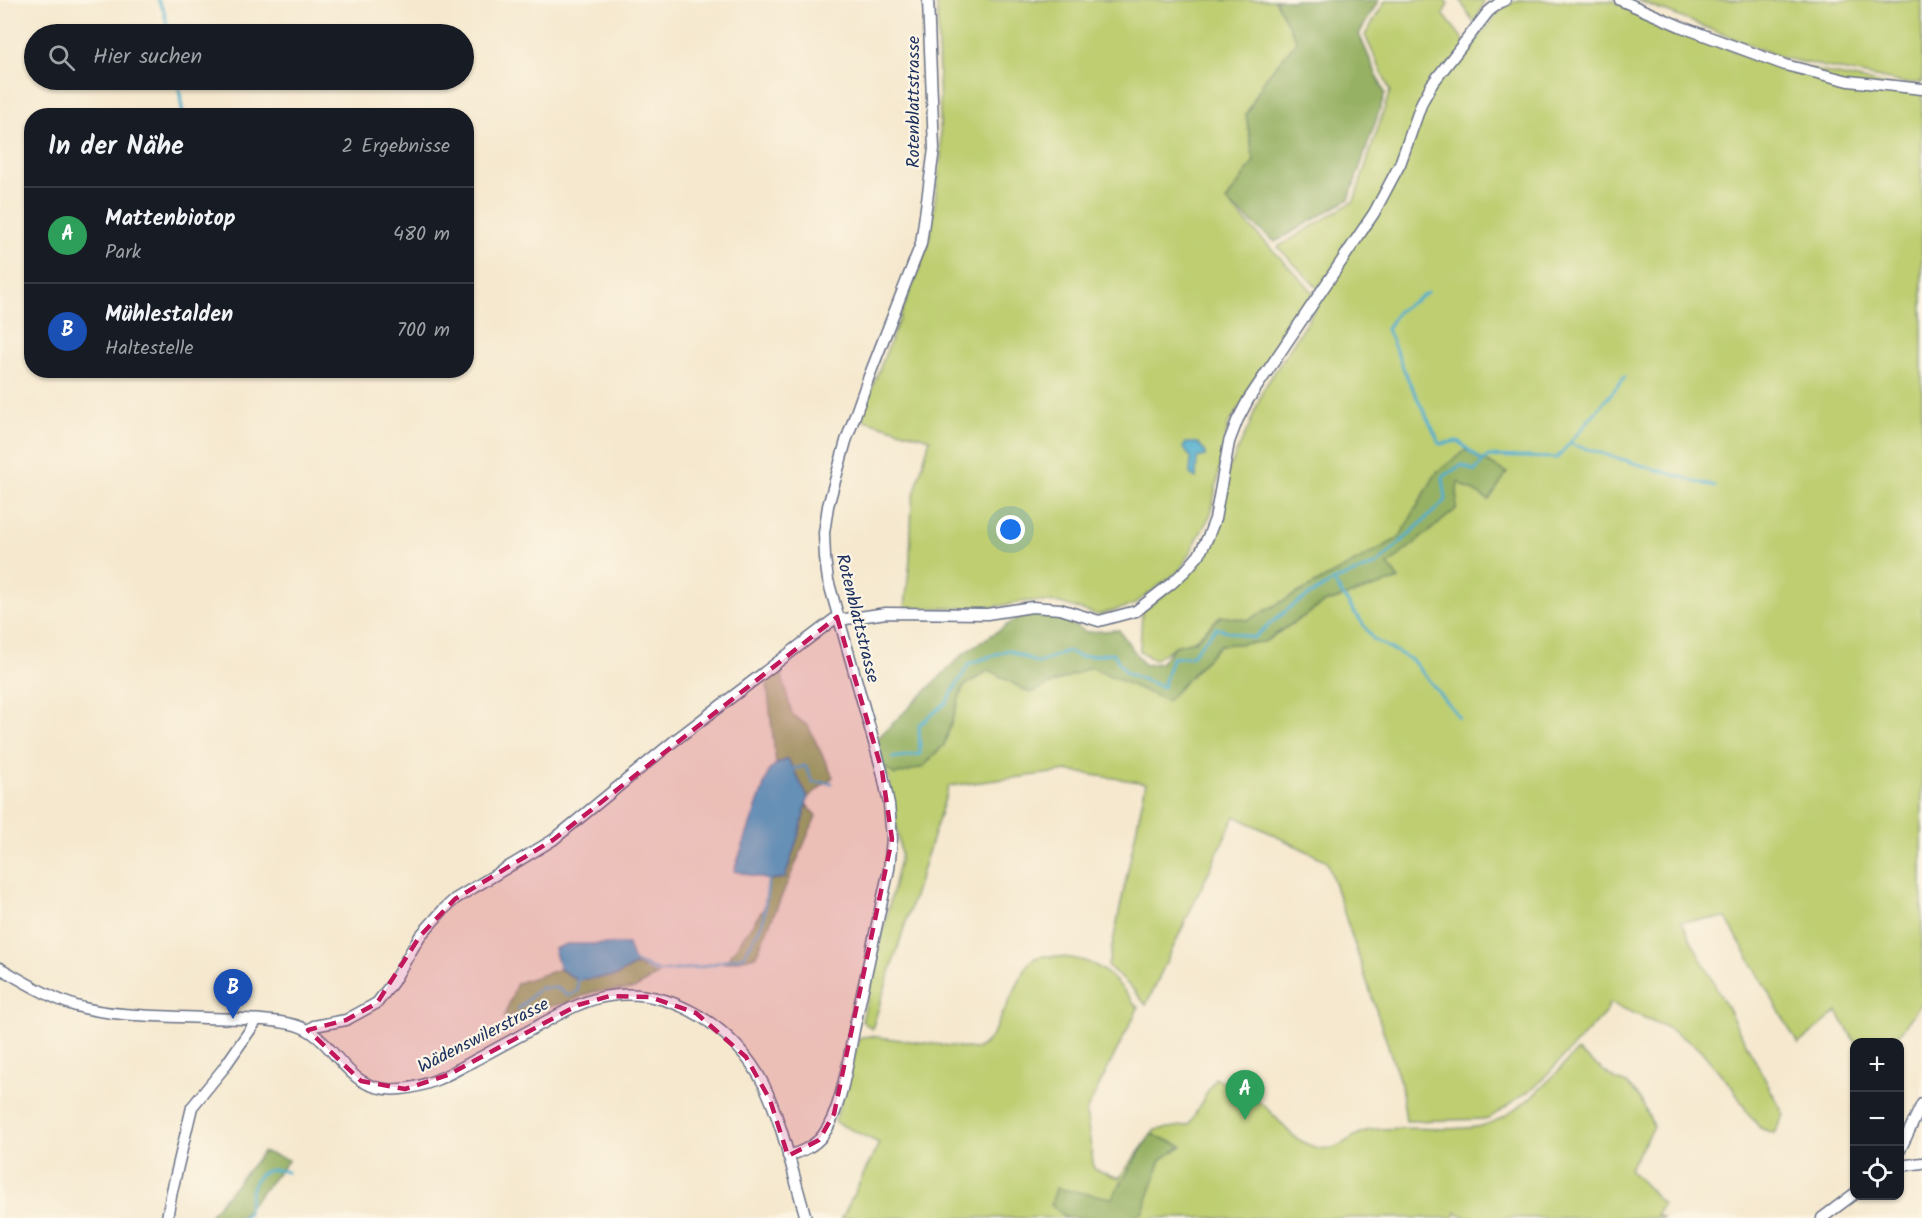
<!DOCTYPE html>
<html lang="de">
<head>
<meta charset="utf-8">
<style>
	body { margin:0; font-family:Kalam,sans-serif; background:#20242c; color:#f1f3f6 }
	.controls { position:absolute; right:18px; bottom:18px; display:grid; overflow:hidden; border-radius:12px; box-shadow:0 2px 4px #0004 }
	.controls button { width:54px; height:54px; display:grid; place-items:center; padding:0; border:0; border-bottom:2px solid #363941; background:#171b24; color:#f1f3f6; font:30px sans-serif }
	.you { position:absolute; left:1011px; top:530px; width:21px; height:21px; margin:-15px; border:4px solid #fff; border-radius:50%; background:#1a73e8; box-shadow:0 0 0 9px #1a73e833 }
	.badge { display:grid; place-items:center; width:39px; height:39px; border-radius:50%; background:#ea580c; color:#fff; font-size:20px; font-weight:700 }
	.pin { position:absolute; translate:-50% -50px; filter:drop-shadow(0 2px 3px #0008) }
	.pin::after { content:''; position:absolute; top:32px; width:21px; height:18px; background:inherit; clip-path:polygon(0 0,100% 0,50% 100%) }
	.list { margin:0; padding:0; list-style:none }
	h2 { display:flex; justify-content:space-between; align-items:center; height:78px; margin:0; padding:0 24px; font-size:26px }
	h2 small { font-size:20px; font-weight:400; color:#9ea1a6 }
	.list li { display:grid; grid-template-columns:39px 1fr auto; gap:18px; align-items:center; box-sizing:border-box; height:96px; padding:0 24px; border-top:2px solid #363941 }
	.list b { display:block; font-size:22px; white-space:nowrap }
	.list p { margin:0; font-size:20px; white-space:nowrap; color:#9ea1a6 }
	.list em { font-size:20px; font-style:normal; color:#9ea1a6 }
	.icon { flex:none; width:33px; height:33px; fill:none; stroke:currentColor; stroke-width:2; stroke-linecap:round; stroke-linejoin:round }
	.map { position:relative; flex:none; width:1922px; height:1218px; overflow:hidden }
	.search { position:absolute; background:#171b24; box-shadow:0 2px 4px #0004; left:24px; top:24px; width:450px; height:66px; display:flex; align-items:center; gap:15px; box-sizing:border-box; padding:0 21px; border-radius:33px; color:#9ea1a6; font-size:22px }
	.panel { position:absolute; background:#171b24; box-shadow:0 2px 4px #0004; left:24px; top:108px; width:450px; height:270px; border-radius:24px }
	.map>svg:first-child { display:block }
	.green { fill:#bece71; stroke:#6c7e68; stroke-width:1.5 }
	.forest { fill:#96b163; stroke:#587060; stroke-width:1.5 }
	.water { fill:#4faecd; stroke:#356e96; stroke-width:1.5 }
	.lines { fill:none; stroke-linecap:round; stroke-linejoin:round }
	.stream { stroke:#4faecd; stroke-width:3 }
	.minor-casing { stroke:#677085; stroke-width:13 }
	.minor { stroke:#fff; stroke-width:10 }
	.marked { fill:#c2185b; fill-opacity:0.2; stroke:#c2185b; stroke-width:4.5; stroke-dasharray:12 8; stroke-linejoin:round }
	.labels { text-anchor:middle; stroke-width:4.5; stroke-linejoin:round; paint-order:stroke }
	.street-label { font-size:18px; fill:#1b2f5e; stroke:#fcf5e5 }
</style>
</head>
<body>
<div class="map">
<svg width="1922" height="1218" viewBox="0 0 1922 1218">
	<rect width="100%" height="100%" fill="#fcf5e5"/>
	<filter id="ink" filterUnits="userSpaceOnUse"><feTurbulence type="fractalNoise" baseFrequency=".0167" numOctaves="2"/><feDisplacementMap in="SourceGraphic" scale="12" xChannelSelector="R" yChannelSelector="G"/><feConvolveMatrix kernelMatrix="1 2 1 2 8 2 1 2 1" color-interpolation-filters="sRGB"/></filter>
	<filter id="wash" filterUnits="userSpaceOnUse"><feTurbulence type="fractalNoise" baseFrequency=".008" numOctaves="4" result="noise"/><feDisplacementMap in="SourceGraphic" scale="24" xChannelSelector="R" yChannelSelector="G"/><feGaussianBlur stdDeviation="1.35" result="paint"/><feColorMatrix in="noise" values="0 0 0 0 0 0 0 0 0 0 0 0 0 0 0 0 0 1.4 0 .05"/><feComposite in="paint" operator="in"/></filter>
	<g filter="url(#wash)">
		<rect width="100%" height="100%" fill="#f5e8ce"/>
		<!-- green -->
		<g class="green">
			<path d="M 937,0 L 1275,0 L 1297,41 L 1265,79 L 1246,114 L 1254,161 L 1226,201 L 1314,293 L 1228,425 L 1211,514 L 1180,570 L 1133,605 L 1098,615 L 1060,603 L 1029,601 L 987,608 L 905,608 L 910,559 L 912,502 L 930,439 L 860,419 L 929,243 L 941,157 Z"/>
			<path d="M 1386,0 L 1445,0 L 1448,4 L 1443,14 L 1470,48 L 1503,7 L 1519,0 L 1613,1 L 1746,56 L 1922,92 L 1922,1003 L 1896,1038 L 1874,1042 L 1855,1042 L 1837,1012 L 1798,1044 L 1726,918 L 1681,921 L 1784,1115 L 1774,1133 L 1760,1128 L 1748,1113 L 1732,1087 L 1698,1047 L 1664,1026 L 1610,1003 L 1606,1012 L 1536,1086 L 1488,1119 L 1406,1121 L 1401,1085 L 1327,861 L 1235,816 L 1146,1005 L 1132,988 L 1108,966 L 1146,783 L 1068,771 L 949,786 L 872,1029 L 862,1021 L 901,855 L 889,779 L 883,766 L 895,775 L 923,766 L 944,745 L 963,687 L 989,670 L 1030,693 L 1091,667 L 1167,700 L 1220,645 L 1264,642 L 1324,603 L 1399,579 L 1388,565 L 1456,509 L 1457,482 L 1506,474 L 1437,472 L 1399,538 L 1248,620 L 1220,616 L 1194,641 L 1175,646 L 1154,660 L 1140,651 L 1142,612 L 1187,576 L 1219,528 L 1227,473 L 1249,426 L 1263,390 L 1324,295 L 1278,247 L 1354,201 L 1390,91 L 1365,35 Z"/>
			<path d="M 1460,0 L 1484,0 L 1483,6 L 1474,23 Z"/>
			<path d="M 1637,0 L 1922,0 L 1922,83 L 1904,83 L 1783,58 Z"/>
			<path d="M 1043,956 C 1096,957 1107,968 1138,1008 L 1086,1112 L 1094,1169 L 1119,1178 L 1155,1130 L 1189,1125 L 1215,1078 C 1230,1085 1246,1092 1259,1102 C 1282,1118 1289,1143 1320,1148 C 1341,1152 1351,1133 1370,1130 C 1405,1125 1441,1132 1476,1127 C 1514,1121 1552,1078 1577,1051 L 1616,1080 L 1627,1084 L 1639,1096 L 1654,1127 L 1629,1169 L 1663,1204 L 1657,1215 L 1664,1218 L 1468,1218 L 1455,1212 L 1454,1218 L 842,1218 L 879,1143 L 835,1122 L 859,1038 L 869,1036 L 975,1049 L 981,1047 L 991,1037 L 1028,964 L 1035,958 Z"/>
		</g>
		<!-- forest -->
		<g class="forest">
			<path d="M 1275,0 L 1379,0 L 1359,34 L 1385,94 L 1349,199 L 1275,242 L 1226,201 L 1254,161 L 1246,115 L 1265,79 L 1297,41 Z"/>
			<path d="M 1466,450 L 1507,473 L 1489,500 L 1458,482 L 1456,509 L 1388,565 L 1399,579 L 1324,603 L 1264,642 L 1220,645 L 1167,701 L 1091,667 L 1030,693 L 989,670 L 963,687 L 944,745 L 923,767 L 895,775 L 883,766 L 877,739 L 964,653 L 1027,612 L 1057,615 L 1086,632 L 1119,630 L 1144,665 L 1160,663 L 1175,646 L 1195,641 L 1221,616 L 1248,620 L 1399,538 L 1437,472 Z"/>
			<path d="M 775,669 L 781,672 L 792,714 L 808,726 L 833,777 L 808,797 L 788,759 L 776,764 L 766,675 Z"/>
			<path d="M 806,804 L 816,816 L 756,956 L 725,963 L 764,908 L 769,880 L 785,878 L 802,824 Z"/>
			<path d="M 635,965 L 657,975 L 634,989 L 592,992 L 569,1002 L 504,1017 L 517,983 L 560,969 L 577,980 L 616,976 Z"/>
			<path d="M 1151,1134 L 1182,1146 L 1161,1160 L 1143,1212 L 1132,1218 L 1066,1218 L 1051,1205 L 1056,1188 L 1112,1198 Z"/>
			<path d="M 263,1152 L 289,1160 L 240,1218 L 207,1218 Z"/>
		</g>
		<!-- water -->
		<g class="water">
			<path d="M 1186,443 L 1198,443 L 1206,453 L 1205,456 L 1197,458 L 1196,478 L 1190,474 L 1191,458 L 1183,447 Z"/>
			<path d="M 788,759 L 808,797 L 802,824 L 785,878 L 769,880 L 734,871 L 769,771 L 776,764 Z"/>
			<path d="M 567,944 L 628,944 L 635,965 L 616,976 L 577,980 L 560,969 L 554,949 Z"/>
		</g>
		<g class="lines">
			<!-- stream -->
			<g class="stream">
				<path d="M 158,0 L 164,11 L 169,34"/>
				<path d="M 178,80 L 183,116"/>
				<path d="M 1427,293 L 1398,311 L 1387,329 L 1407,377 L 1440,444 L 1458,441 L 1483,462"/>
				<path d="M 1570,444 L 1715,487"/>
				<path d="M 1333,581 L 1374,640 L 1412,660 L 1459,717"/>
				<path d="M 892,758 L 920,754 L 919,725 L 946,703 L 969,664 L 1008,650 L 1038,663 L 1067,651 L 1080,657 L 1113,653 L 1126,673 L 1163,687 L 1172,658 L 1191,656 L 1216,628 L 1253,638 L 1292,606 L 1333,581 L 1377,564 L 1446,500 L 1443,477 L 1461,465 L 1475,471 L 1488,456 L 1557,458 L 1625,377"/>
				<path d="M 793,771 L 793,769 L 805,766 L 813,782 L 832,783"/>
				<path d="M 629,962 L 633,961 L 659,972 L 701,967 L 744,956 L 763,922 L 769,877"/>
				<path d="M 518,1009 L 540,988 L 557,988 L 568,996 L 578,991 L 577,980 L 581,979"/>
				<path d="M 242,1218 L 248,1213 C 250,1186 255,1163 287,1172"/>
			</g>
		</g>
	</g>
	<g filter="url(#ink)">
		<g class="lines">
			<defs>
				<g id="minor">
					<path d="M 1620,0 L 1682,27 L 1785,65 L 1849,81 L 1922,89"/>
					<path d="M 839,620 L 886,613 L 987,614 L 1032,607 L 1060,609 L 1099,621 L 1136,611 L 1172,583 L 1186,570 L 1199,555 L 1208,537 L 1215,519 L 1229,442 L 1237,421 L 1248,400 L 1374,213 L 1400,164 L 1422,102 L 1432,84 L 1488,12 L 1499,3 L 1505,0"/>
					<path d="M 0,968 C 24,982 49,997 76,1006 C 114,1017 166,1016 205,1018 C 235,1019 266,1018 295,1025 C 339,1037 342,1095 401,1089 C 429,1087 455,1071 479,1058 C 501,1046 523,1034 545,1022 C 565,1011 586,999 609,996 C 672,986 737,1030 764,1085 C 783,1125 793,1175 806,1218"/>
					<path d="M 308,1030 L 314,1026 L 346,1020 L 377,1003 L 393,982 L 420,936 L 443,910 L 455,899 L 553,840 L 674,741 L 837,617"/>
					<path d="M 1900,1150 L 1922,1104"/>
					<path d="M 788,1156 C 800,1152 814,1147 823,1135 C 841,1111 848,1061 854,1030 C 866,976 877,923 889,869 L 892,839 L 889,804 L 882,771 L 828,580 L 825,558 L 824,533 L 828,506 L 846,441 L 868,379 L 921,244 L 934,149 L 928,0"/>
					<path d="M 1900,1166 L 1922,1163"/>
					<path d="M 167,1218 L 172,1191 L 192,1107 L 223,1069 L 257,1020"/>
					<path d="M 1822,1218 L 1854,1194"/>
				</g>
			</defs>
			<!-- minor casing -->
			<use href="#minor" class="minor-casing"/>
			<!-- minor -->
			<use href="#minor" class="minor"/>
		</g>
	</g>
	<!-- marked area -->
	<path class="marked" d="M 837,617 L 882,771 L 892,839 L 834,1114 L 819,1140 L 788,1156 L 770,1100 L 746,1057 L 696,1013 L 650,997 L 610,996 L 578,1005 L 448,1075 L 405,1089 L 361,1081 L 308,1030 L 346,1020 L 377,1003 L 420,936 L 455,899 L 553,840 Z"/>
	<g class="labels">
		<!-- street labels -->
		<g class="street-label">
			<text transform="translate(913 102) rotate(-90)" y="6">Rotenblattstrasse</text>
			<text transform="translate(858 618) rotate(76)" y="6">Rotenblattstrasse</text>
			<text transform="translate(483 1035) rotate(-27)" y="6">Wädenswilerstrasse</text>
		</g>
	</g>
</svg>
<div class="controls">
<button>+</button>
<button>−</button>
<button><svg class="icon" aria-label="locate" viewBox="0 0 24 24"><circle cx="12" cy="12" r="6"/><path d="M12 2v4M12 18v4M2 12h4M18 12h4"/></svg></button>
</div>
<div class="you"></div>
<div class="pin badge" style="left:1245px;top:1120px;background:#2e9e5b">A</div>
<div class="pin badge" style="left:233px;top:1019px;background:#1a4fb4">B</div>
<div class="search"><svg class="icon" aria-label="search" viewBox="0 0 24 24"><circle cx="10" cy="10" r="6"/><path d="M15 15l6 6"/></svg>Hier suchen</div>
<section class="panel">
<h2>In der Nähe<small>2 Ergebnisse</small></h2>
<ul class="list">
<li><span class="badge" style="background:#2e9e5b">A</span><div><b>Mattenbiotop</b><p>Park</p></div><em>480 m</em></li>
<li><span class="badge" style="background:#1a4fb4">B</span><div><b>Mühlestalden</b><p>Haltestelle</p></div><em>700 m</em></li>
</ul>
</section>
</div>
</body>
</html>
